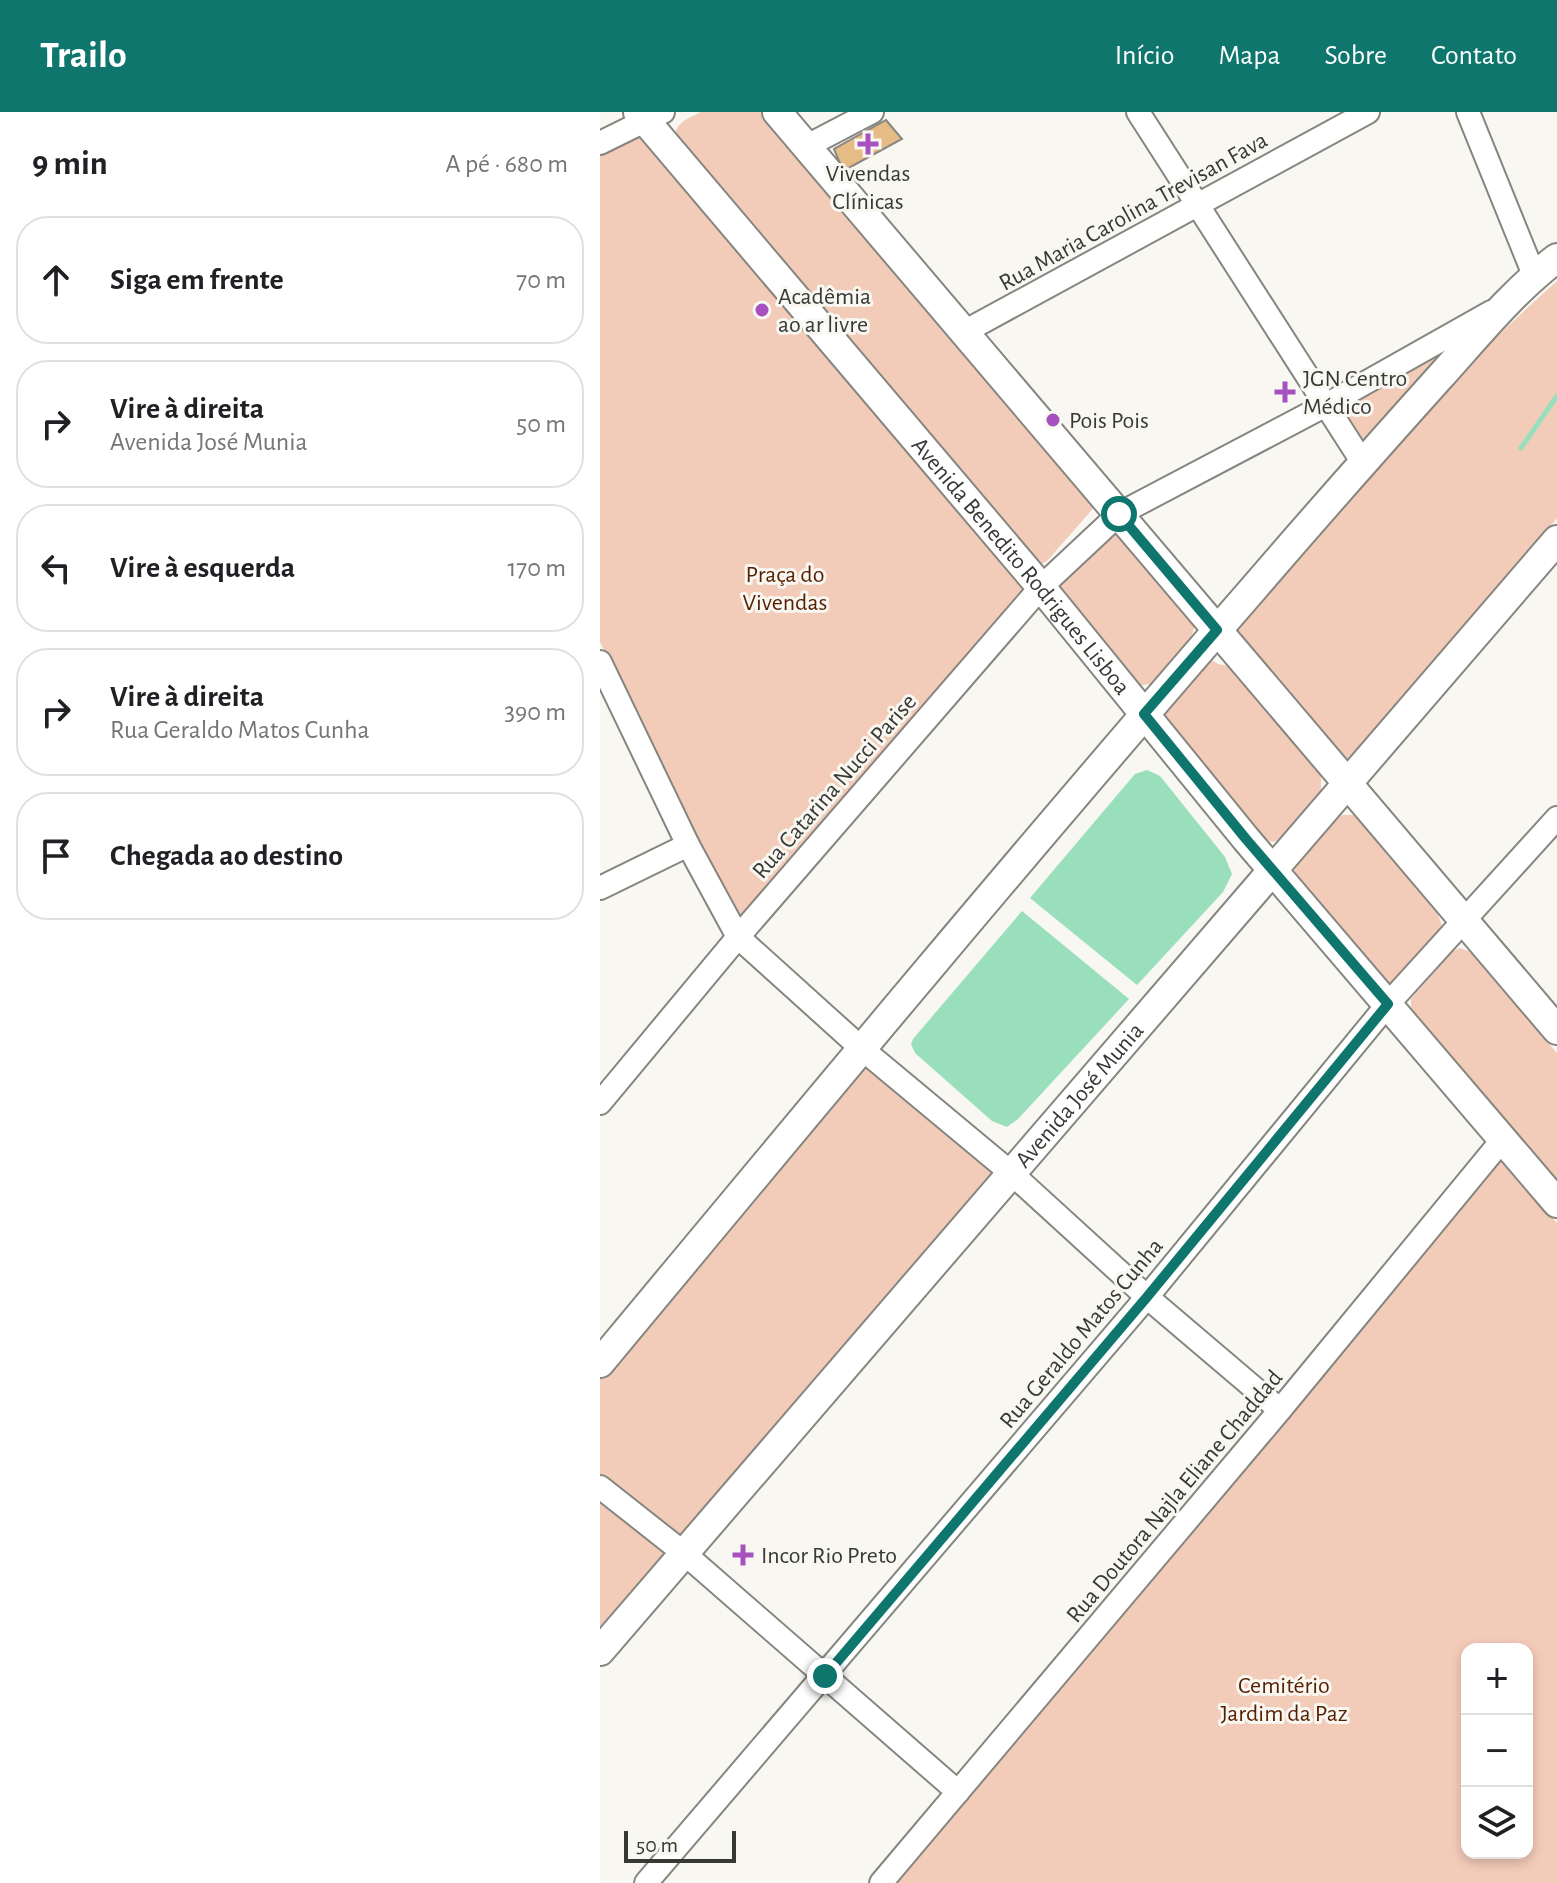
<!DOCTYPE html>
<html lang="pt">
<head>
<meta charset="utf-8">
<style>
	body { margin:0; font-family:"Alegreya Sans",sans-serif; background:#f2f2f2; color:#202124 }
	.controls { position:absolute; right:24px; bottom:24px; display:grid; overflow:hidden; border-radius:16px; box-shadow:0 4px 12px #0003 }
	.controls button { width:72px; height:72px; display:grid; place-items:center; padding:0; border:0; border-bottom:2px solid #e0e0e0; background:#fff; color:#202124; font:40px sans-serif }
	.scale { position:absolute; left:24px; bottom:20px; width:112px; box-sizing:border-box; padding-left:8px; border:4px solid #383835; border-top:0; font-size:22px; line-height:28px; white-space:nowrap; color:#383835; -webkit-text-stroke:6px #f8f7f1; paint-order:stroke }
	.stop { position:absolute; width:24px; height:24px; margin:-18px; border:6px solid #0f766e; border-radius:50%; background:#fff }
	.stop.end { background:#0f766e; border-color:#fff; box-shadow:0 2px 8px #0008 }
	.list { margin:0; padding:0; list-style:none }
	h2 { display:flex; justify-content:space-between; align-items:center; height:104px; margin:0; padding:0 32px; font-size:34px }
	h2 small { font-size:26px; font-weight:400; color:#757577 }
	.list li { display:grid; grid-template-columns:52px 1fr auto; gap:24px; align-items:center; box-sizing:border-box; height:128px; margin:0 16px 16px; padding:0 16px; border:2px solid #e0e0e0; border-radius:32px }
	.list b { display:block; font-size:30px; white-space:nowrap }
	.list p { margin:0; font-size:26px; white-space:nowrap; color:#757577 }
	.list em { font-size:26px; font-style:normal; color:#757577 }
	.icon { flex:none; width:44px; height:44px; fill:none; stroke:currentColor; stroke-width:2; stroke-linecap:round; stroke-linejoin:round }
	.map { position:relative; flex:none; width:957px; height:1771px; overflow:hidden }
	header { display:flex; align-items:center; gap:48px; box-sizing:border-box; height:112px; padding:0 40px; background:#0f766e; color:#fff }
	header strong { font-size:38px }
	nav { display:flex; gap:44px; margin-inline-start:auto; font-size:28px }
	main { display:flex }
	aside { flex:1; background:#fff }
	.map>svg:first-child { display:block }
	.green { fill:#f3cbb9; fill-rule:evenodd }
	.water { fill:#99dfbc }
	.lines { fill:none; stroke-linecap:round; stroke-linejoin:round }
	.stream { stroke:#99dfbc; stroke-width:5 }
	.building { fill:#e5bc85; stroke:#8a8781; stroke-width:2 }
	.minor-casing { stroke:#868680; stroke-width:26 }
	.major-casing { stroke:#868680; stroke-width:32 }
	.minor { stroke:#fff; stroke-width:22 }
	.major { stroke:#fff; stroke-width:28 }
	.route { stroke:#0f766e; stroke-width:10 }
	.poi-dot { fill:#a751be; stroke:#f8f7f1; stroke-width:3 }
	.labels { text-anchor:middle; stroke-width:6; stroke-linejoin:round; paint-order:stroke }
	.poi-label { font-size:24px; fill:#383835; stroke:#f8f7f1; text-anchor:start }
	.street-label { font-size:24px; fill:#383835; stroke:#f8f7f1 }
	.park-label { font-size:24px; fill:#571f00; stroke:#f8f7f1 }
</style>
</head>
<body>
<header>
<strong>Trailo</strong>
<nav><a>Início</a><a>Mapa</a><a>Sobre</a><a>Contato</a></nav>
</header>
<main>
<aside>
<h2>9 min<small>A pé · 680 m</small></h2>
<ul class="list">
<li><svg class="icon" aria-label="ahead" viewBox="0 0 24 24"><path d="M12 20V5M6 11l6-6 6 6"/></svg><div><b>Siga em frente</b></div><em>70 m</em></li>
<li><svg class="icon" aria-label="right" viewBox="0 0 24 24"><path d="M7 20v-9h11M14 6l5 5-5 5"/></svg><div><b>Vire à direita</b><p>Avenida José Munia</p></div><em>50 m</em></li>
<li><svg class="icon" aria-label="left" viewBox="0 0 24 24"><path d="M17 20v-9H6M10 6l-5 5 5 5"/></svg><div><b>Vire à esquerda</b></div><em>170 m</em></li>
<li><svg class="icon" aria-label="right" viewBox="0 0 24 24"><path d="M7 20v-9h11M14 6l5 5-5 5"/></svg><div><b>Vire à direita</b><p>Rua Geraldo Matos Cunha</p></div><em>390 m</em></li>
<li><svg class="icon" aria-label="arrive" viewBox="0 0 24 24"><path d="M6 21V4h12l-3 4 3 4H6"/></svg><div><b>Chegada ao destino</b></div></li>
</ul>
</aside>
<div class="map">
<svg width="957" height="1771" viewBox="0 0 957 1771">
	<rect width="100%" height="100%" fill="#f8f7f1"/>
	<!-- green -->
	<g class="green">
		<path d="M 101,0 L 168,0 L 497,392 L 447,449 L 440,453 L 75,23 C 77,9 90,6 101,0 Z"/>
		<path d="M 43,19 L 426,477 L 137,812 L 0,530 L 0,40 Z"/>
		<path d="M 957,169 L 957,406 L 746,658 L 629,519 C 734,400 837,275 957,169 Z"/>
		<path d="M 869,221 L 762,336 L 736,295 Z"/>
		<path d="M 508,423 L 516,423 L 525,429 L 595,512 L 591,528 L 556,571 L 537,574 L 457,475 L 463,466 Z"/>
		<path d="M 608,546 L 618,552 L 633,555 L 721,661 L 721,679 L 681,727 L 673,730 L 656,724 L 567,617 L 562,602 Z"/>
		<path d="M 744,703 L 757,703 L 835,796 L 842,813 L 839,827 L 799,872 L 785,875 L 696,775 L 694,753 L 735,705 Z"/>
		<path d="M 860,836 L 871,840 L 878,848 L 957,941 L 957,1079 L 811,904 L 811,887 L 853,839 Z"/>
		<path d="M 259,951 L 399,1064 L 83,1435 L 0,1369 L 0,1263 Z"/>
		<path d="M 899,1043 L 957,1111 L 957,1771 L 292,1771 ZM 867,1537 L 927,1537 L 927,1741 L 867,1741 Z"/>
		<path d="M 0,1387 L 74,1446 L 0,1525 Z"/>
	</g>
	<!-- water -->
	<g class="water">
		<path d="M 547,658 L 560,664 L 625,745 L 632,762 L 623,780 L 537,873 L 430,786 L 535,662 Z"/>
		<path d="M 422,799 L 529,887 L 418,1007 L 407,1015 L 392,1009 L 315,941 L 311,932 L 313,927 Z"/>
	</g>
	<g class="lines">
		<!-- stream -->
		<path class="stream" d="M 921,336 L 957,284"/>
	</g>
	<!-- building -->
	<path class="building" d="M 286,8 L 302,27 L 243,59 L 234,37 Z"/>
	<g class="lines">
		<defs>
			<g id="minor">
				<path d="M 538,0 L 763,351"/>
				<path d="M 868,0 L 934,163"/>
				<path d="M 0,31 L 63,0"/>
				<path d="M 207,34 L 272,0"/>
				<path d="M 364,220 L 768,0"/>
				<path d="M 0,550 L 88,733 L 138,825 L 261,936 L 410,1060 L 547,1185 L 680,1298"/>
				<path d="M 0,776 L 88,733"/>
				<path d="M 0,991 L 138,825 L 441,475 L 519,402 L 726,293 L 891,200"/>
				<path d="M 0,1375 L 85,1442 L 358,1680"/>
				<path d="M 46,1771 L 547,1185 L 788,892 L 957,706"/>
				<path d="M 281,1771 L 680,1298 L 903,1027"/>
			</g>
			<g id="major">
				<path id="s1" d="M 38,0 L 441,475 L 646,727 L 957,1091"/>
				<path d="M 177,0 L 957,918"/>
				<path d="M 0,1251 C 216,991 432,731 654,476 C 715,405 777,335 839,266 C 877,224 912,180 957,146"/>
				<path id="s2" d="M 0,1539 L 957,428"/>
			</g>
		</defs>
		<!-- minor casing -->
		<use href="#minor" class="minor-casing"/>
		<!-- major casing -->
		<use href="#major" class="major-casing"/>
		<!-- minor -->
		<use href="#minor" class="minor"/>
		<!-- major -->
		<use href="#major" class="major"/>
	</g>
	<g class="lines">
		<!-- route -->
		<path class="route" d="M 225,1564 L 547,1185 L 788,892 L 646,727 L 544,602 L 617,518 L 519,402"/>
	</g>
	<!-- markers -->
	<g class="poi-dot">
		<path d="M264 20h8v8h8v8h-8v8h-8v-8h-8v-8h8z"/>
		<circle cx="162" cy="198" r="8"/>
		<path d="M681 268h8v8h8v8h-8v8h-8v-8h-8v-8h8z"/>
		<circle cx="453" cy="308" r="8"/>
		<path d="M139 1431h8v8h8v8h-8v8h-8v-8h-8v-8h8z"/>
	</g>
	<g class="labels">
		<!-- poi labels -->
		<g class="poi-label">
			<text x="268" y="69" text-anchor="middle">Vivendas<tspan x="268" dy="28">Clínicas</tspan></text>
			<text x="178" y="192">Acadêmia<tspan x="178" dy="28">ao ar livre</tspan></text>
			<text x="703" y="274">JGN Centro<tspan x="703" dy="28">Médico</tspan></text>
			<text x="469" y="316">Pois Pois</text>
			<text x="161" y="1451">Incor Rio Preto</text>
		</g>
		<!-- street labels -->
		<g class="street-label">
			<text transform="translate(533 99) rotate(-29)" y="8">Rua Maria Carolina Trevisan Fava</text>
			<text dy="8" stroke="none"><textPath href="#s1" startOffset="594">Avenida Benedito Rodrigues Lisboa</textPath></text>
			<text transform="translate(234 674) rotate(-49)" y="8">Rua Catarina Nucci Parise</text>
			<text dy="8" stroke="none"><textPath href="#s2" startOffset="734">Avenida José Munia</textPath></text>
			<text transform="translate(481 1221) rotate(-50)" y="8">Rua Geraldo Matos Cunha</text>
			<text transform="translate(574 1384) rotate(-50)" y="8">Rua Doutora Najla Eliane Chaddad</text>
		</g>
		<!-- park labels -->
		<g class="park-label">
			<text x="185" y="470">Praça do<tspan x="185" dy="28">Vivendas</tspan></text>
			<text x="684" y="1581">Cemitério<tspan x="684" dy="28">Jardim da Paz</tspan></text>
		</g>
	</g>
</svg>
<div class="controls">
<button>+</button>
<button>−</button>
<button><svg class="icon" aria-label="layers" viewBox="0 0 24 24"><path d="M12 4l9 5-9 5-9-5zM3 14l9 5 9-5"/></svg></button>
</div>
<div class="scale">50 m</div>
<div class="stop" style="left:519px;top:402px"></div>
<div class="stop end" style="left:225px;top:1564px"></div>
</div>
</main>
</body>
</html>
